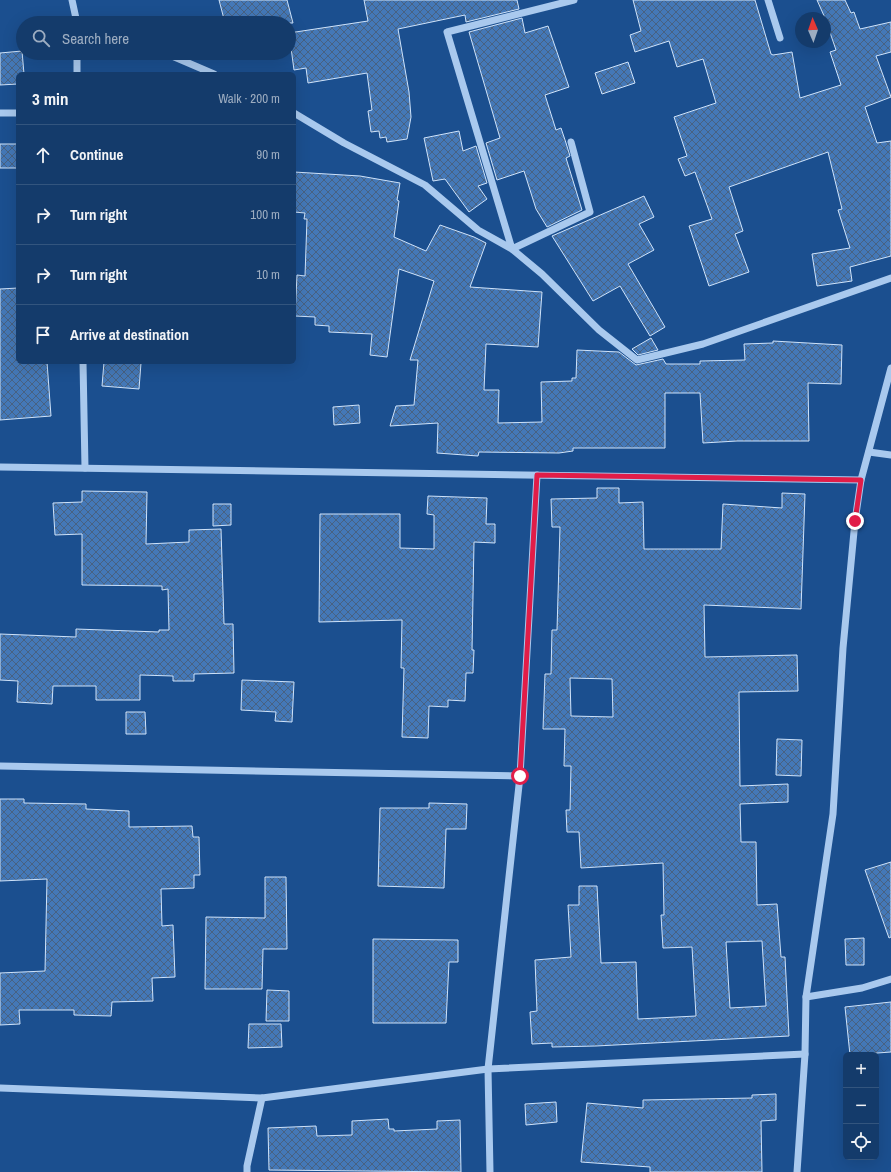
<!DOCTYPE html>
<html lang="en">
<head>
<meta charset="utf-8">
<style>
	body { margin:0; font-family:"Archivo Narrow",sans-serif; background:#214673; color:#f1f3f6 }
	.controls { position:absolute; right:12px; bottom:12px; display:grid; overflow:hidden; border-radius:6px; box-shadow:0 4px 16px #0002 }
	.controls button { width:36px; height:36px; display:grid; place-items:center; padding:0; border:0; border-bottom:1px solid #33557e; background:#143b6b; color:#f1f3f6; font:20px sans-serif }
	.compass { position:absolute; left:795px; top:12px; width:36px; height:36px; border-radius:50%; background:#143b6b; box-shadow:0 4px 16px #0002; rotate:358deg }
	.stop { position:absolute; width:12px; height:12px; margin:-9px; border:3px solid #e11d48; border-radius:50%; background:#fff }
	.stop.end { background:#e11d48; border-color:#fff; box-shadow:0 1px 4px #0008 }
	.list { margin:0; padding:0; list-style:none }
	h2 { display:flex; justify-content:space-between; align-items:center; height:52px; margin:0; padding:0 16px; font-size:17px }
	h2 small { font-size:13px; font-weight:400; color:#9dadc1 }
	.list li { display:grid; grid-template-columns:26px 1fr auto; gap:12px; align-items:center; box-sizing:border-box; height:60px; padding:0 16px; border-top:1px solid #33557e }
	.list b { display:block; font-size:15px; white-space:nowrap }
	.list em { font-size:13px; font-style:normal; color:#9dadc1 }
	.icon { flex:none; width:22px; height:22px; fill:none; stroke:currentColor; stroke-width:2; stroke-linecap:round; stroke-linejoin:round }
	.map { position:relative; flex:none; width:891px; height:1172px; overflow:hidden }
	.search { position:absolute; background:#143b6b; box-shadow:0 4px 16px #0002; left:16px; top:16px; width:280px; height:44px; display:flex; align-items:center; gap:10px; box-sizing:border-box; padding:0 14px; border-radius:22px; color:#9dadc1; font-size:15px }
	.panel { position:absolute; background:#143b6b; box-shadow:0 4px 16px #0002; left:16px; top:72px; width:280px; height:292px; border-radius:6px }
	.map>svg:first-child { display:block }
	.building { fill:url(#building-cross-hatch); stroke:#cfe3fa; fill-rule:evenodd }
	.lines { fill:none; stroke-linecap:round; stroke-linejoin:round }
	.minor { stroke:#a9c9ee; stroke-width:7 }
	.route { stroke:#e11d48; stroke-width:5 }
</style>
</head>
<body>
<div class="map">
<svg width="891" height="1172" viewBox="0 0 891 1172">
	<defs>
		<pattern id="building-cross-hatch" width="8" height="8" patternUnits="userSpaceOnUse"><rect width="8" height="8" fill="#4478b7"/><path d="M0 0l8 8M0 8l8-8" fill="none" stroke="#486282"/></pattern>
	</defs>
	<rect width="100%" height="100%" fill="#1b4f8f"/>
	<!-- building -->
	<g class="building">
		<path d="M 219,0 L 287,0 L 293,23 L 225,23 Z"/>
		<path d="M 364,0 L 517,0 L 519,9 L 466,22 L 465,15 L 398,29 L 409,92 L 411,117 L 407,139 L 387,142 L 386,137 L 380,138 L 379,131 L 371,132 L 368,111 L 372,110 L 367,73 L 308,83 L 306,68 L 294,70 L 289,33 L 368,21 Z"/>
		<path d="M 633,0 L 755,0 L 771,54 L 773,55 L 792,52 L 800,98 L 841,85 L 830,52 L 836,50 L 825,18 L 817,0 L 845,0 L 851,13 L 854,12 L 860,29 L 891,22 L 891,52 L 876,56 L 891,97 L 865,107 L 877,143 L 891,141 L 891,256 L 850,267 L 852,281 L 817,286 L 812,254 L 850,248 L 838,210 L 842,209 L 828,152 L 729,187 L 743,231 L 735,234 L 749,272 L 709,286 L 689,226 L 712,219 L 695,172 L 685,176 L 678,159 L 687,156 L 674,117 L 716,103 L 703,59 L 677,67 L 669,41 L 635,52 L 630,35 L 641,31 Z"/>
		<path d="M 522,18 L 525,33 L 548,26 L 569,87 L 545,95 L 556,130 L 561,128 L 566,143 L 570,156 L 566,158 L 582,210 L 547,227 L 536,209 L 524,171 L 497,180 L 486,143 L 500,138 L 469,32 Z"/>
		<path d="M 22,51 L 24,74 L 18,74 L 18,84 L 0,85 L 0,53 Z"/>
		<path d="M 628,62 L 635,83 L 602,94 L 595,73 Z"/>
		<path d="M 459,131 L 463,151 L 476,146 L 487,183 L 478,186 L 487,199 L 469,212 L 445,179 L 433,181 L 424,138 Z"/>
		<rect x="0" y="144" width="18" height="24"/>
		<path d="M 294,172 L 360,176 L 400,183 L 397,200 L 399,201 L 394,237 L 426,251 L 440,225 L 474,237 L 486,243 L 470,287 L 542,292 L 538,347 L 486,344 L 484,390 L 499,390 L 498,423 L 542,422 L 541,382 L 572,381 L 572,378 L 576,378 L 577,350 L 619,352 L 636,365 L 663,359 L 666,364 L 700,364 L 700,361 L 745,360 L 744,344 L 773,343 L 773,341 L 842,345 L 841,384 L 808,383 L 809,441 L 737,441 L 703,443 L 700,393 L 665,393 L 665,448 L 573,448 L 573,451 L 559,453 L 479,452 L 478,456 L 437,453 L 438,423 L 390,426 L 396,406 L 414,405 L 418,360 L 410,360 L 434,281 L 399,269 L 387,357 L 370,355 L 372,334 L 329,332 L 329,326 L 315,325 L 315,317 L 295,316 L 297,275 L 305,276 L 307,219 L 304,219 L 305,213 L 294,212 Z"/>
		<path d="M 644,196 L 654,217 L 639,224 L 654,250 L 628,264 L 665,327 L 650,336 L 620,286 L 593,301 L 552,236 Z"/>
		<path d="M 18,288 L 18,362 L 47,362 L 51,416 L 0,420 L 0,289 Z"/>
		<path d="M 651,338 L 658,350 L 638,355 L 632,349 Z"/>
		<path d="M 104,362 L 141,363 L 139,389 L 102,386 Z"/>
		<path d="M 359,405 L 360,423 L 334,425 L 333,407 Z"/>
		<path d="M 597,488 L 619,488 L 619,503 L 643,502 L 644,549 L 721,549 L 723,504 L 782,508 L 782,493 L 805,494 L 801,609 L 704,605 L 705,657 L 797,655 L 798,691 L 739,692 L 740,786 L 788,784 L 788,802 L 740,804 L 741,842 L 756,842 L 757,905 L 777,904 L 781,957 L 785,957 L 789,1036 L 596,1046 L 552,1047 L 552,1043 L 532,1044 L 530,1012 L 537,1011 L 535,960 L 571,957 L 568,905 L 579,905 L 579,886 L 597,886 L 601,963 L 636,962 L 638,1019 L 696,1016 L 692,947 L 663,948 L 661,915 L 664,915 L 663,863 L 581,868 L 579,832 L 567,832 L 566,810 L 570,810 L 571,766 L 564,766 L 565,729 L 543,729 L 545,674 L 551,674 L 552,630 L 557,630 L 560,527 L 552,527 L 551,499 L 597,498 ZM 570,678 L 612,679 L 613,717 L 571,716 ZM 762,941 L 766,1006 L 730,1008 L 726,942 Z"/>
		<path d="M 82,491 L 147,492 L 146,544 L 189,542 L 189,530 L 221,529 L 224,624 L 233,624 L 234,673 L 194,674 L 194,681 L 173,681 L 173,676 L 140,675 L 140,700 L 96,700 L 96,686 L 53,686 L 52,704 L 17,702 L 18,681 L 0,680 L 0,634 L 76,637 L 76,629 L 159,632 L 159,630 L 169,630 L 168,589 L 162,590 L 162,586 L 82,585 L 82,534 L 55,535 L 53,503 L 82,502 Z"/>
		<path d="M 428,496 L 487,498 L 486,524 L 495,524 L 495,543 L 474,542 L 472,650 L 474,650 L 473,673 L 466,673 L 465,701 L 448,700 L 448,707 L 429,706 L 428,738 L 402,737 L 404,668 L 401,668 L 402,620 L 319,622 L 320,514 L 400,514 L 400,548 L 434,549 L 434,515 L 427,514 Z"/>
		<path d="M 213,504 L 231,504 L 231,525 L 213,526 Z"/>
		<path d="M 242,680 L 294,682 L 292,722 L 275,721 L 276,712 L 241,710 Z"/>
		<path d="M 126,712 L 145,712 L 146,734 L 126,734 Z"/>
		<path d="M 777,739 L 802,740 L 801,776 L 776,775 Z"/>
		<path d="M 0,799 L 24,799 L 24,803 L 86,804 L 86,809 L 129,811 L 129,827 L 192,826 L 193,837 L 199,837 L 200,875 L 194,875 L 194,888 L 161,889 L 162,926 L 173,925 L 175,977 L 152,978 L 153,1001 L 112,1002 L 111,1016 L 74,1015 L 74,1010 L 19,1010 L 20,1024 L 0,1025 L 0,973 L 45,971 L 47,879 L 0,881 Z"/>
		<path d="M 429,803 L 467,804 L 466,829 L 446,829 L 444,888 L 378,886 L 380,808 L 429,808 Z"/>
		<path d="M 891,862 L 891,937 L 889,938 L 865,870 Z"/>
		<path d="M 265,877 L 286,877 L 287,949 L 263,949 L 262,989 L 205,989 L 206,917 L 265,918 Z"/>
		<path d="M 864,938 L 864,965 L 846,965 L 845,939 Z"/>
		<path d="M 373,939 L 458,940 L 458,962 L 449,962 L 446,1023 L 373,1023 Z"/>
		<path d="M 267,990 L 289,991 L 289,1021 L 266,1021 Z"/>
		<path d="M 891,1002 L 891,1052 L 850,1055 L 845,1007 Z"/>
		<path d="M 249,1024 L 281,1024 L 282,1047 L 248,1048 Z"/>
		<path d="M 776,1094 L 776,1120 L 761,1121 L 762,1172 L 650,1172 L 650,1167 L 581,1162 L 587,1103 L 643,1108 L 643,1100 L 752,1098 L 752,1095 Z"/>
		<path d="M 556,1102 L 557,1122 L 526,1125 L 525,1104 Z"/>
		<path d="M 388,1119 L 389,1129 L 394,1129 L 394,1131 L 437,1129 L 437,1121 L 460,1120 L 461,1172 L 269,1170 L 268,1128 L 316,1126 L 317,1136 L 352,1135 L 352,1121 Z"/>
	</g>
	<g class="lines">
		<!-- minor -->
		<g class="minor">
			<path d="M 72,0 L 77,23"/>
			<path d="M 768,0 L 780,38"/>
			<path d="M 77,53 L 77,74"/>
			<path d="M 165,53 L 214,74"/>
			<path d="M 0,113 L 18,113"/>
			<path d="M 294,113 L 344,143 L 425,185 L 478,230 L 512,249 L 542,274 L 599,330 L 637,360 L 703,344 L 891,278"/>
			<path d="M 571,142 L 590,212 L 512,249 L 447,32 L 574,0"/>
			<path d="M 83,362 L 85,468"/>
			<path d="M 869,452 L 891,455"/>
			<path d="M 0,467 L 861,480"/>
			<path d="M 0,766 L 520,776"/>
			<path d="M 806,997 L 862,988 L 891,979"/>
			<path d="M 0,1088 L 262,1098 L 488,1069 L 805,1054"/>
			<path d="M 247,1172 L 247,1166 L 262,1098"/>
			<path d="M 490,1172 L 488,1069 L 520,776 L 537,475"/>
			<path d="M 797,1172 L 805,1054 L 806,997 L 833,814 L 843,648 L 855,521 L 861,480 L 891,368"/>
		</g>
	</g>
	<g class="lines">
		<!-- route -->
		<path class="route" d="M 520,776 L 537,475 L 861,480 L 855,521"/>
	</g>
</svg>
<div class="controls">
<button>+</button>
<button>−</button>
<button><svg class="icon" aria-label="locate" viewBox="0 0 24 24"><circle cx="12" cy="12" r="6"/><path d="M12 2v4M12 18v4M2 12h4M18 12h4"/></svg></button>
</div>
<svg class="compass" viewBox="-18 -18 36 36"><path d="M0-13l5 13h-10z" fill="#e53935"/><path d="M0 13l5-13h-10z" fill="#9dadc1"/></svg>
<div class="stop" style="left:520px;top:776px"></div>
<div class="stop end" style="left:855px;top:521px"></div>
<div class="search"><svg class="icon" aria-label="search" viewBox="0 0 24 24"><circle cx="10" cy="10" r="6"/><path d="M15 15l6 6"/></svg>Search here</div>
<section class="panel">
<h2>3 min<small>Walk · 200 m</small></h2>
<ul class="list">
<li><svg class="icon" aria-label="ahead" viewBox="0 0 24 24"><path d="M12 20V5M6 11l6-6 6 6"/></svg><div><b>Continue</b></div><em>90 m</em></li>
<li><svg class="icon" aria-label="right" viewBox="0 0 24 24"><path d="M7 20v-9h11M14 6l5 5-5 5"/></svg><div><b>Turn right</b></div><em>100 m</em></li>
<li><svg class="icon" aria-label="right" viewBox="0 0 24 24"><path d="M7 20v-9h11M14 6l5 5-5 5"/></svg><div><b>Turn right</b></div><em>10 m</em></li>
<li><svg class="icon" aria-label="arrive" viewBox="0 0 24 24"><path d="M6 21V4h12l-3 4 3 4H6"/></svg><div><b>Arrive at destination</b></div></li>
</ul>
</section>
</div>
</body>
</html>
